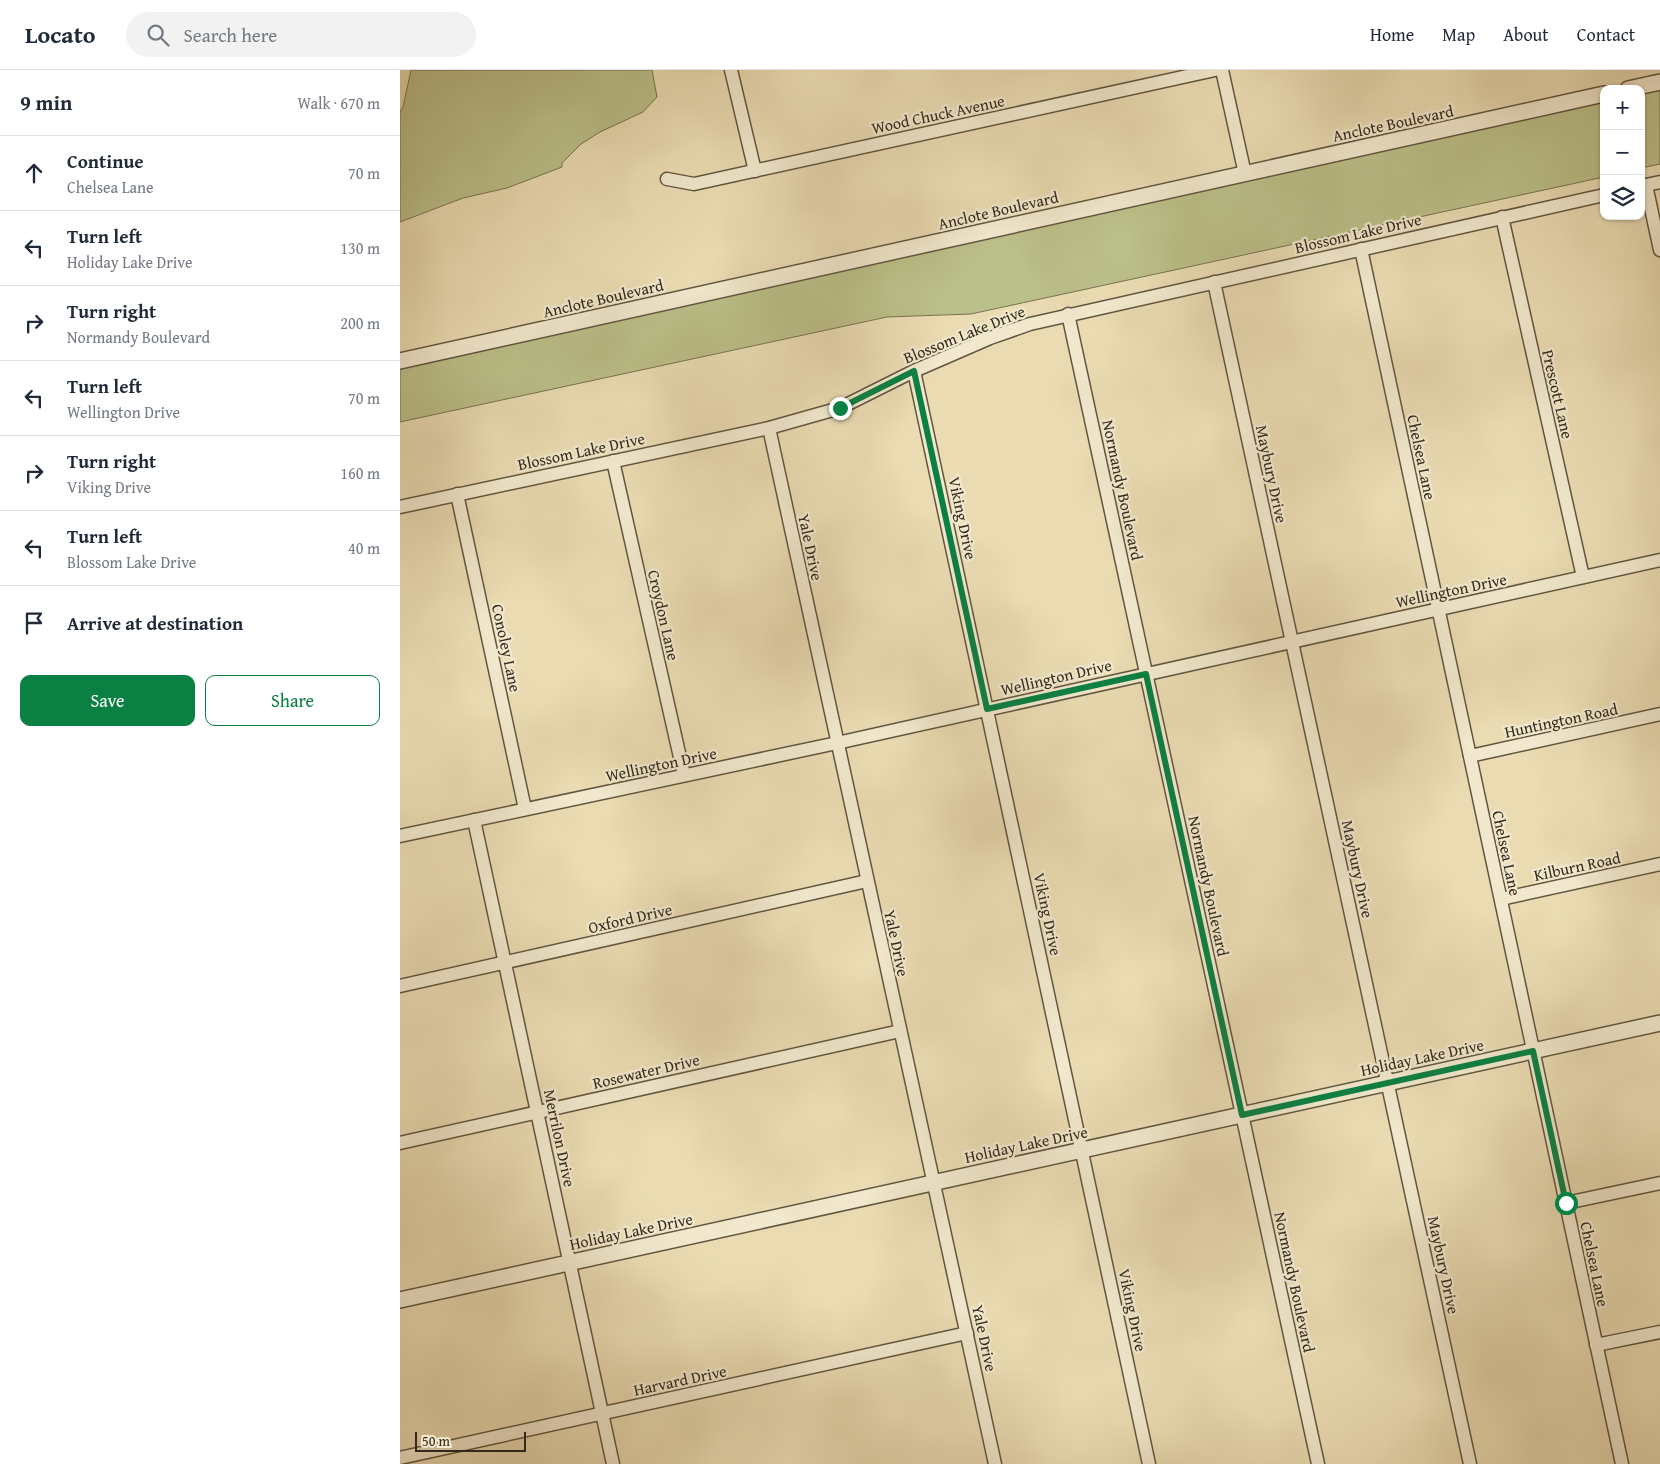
<!DOCTYPE html>
<html lang="en">
<head>
<meta charset="utf-8">
<style>
	body { margin:0; font-family:"Gentium Book Plus",serif; background:#f2f2f3; color:#1f2937 }
	.controls { position:absolute; right:15px; top:15px; display:grid; overflow:hidden; border-radius:10px; box-shadow:0 1px 4px #0004 }
	.controls button { width:45px; height:45px; display:grid; place-items:center; padding:0; border:0; border-bottom:1px solid #e0e1e3; background:#fff; color:#1f2937; font:25px sans-serif }
	.scale { position:absolute; left:15px; bottom:12px; width:111px; box-sizing:border-box; padding-left:5px; border:2px solid #34291b; border-top:0; font-size:14px; line-height:18px; white-space:nowrap; color:#34291b; -webkit-text-stroke:4px #f1e8cd; paint-order:stroke }
	.stop { position:absolute; width:15px; height:15px; margin:-11px; border:4px solid #0b8043; border-radius:50%; background:#fff }
	.stop.end { background:#0b8043; border-color:#fff; box-shadow:0 1px 5px #0008 }
	.list { margin:0; padding:0; list-style:none }
	h2 { display:flex; justify-content:space-between; align-items:center; height:65px; margin:0; padding:0 20px; font-size:21px }
	h2 small { font-size:16px; font-weight:400; color:#747a83 }
	.list li { display:grid; grid-template-columns:32px 1fr auto; gap:15px; align-items:center; box-sizing:border-box; height:75px; padding:0 20px; border-top:1px solid #e0e1e3 }
	.list b { display:block; font-size:19px; white-space:nowrap }
	.list p { margin:0; font-size:16px; white-space:nowrap; color:#747a83 }
	.list em { font-size:16px; font-style:normal; color:#747a83 }
	.actions { display:flex; gap:10px; padding:15px 20px }
	.actions a { flex:1; padding:11px 0; border:1px solid #0b8043; border-radius:10px; text-align:center; font-size:18px; color:#0b8043 }
	.actions .main { background:#0b8043; color:#fff }
	.icon { flex:none; width:28px; height:28px; fill:none; stroke:currentColor; stroke-width:2; stroke-linecap:round; stroke-linejoin:round }
	.map { position:relative; flex:none; width:1260px; height:1394px; overflow:hidden }
	header { display:flex; align-items:center; gap:30px; box-sizing:border-box; height:70px; padding:0 25px; background:#fff; border-bottom:1px solid #e0e1e3 }
	header strong { font-size:24px }
	nav { display:flex; gap:28px; margin-inline-start:auto; font-size:18px }
	.search { width:350px; height:45px; background:#f2f2f3; display:flex; align-items:center; gap:12px; box-sizing:border-box; padding:0 18px; border-radius:28px; color:#747a83; font-size:19px }
	main { display:flex }
	aside { flex:1; background:#fff }
	.map>svg:first-child { display:block }
	.green { fill:#bbbf89; stroke:#787452 }
	.lines { fill:none; stroke-linecap:round; stroke-linejoin:round }
	.minor-casing { stroke:#625641; stroke-width:15 }
	.tertiary-casing { stroke:#625641; stroke-width:18 }
	.minor { stroke:#f1e8cd; stroke-width:12 }
	.tertiary { stroke:#f1e8cd; stroke-width:15 }
	.route { stroke:#0b8043; stroke-width:6 }
	.labels { text-anchor:middle; stroke-width:4.5; stroke-linejoin:round; paint-order:stroke }
	.street-label { font-size:16px; fill:#34291b; stroke:#f1e8cd }
</style>
</head>
<body>
<header>
<strong>Locato</strong>
<div class="search"><svg class="icon" aria-label="search" viewBox="0 0 24 24"><circle cx="10" cy="10" r="6"/><path d="M15 15l6 6"/></svg>Search here</div>
<nav><a>Home</a><a>Map</a><a>About</a><a>Contact</a></nav>
</header>
<main>
<aside>
<h2>9 min<small>Walk · 670 m</small></h2>
<ul class="list">
<li><svg class="icon" aria-label="ahead" viewBox="0 0 24 24"><path d="M12 20V5M6 11l6-6 6 6"/></svg><div><b>Continue</b><p>Chelsea Lane</p></div><em>70 m</em></li>
<li><svg class="icon" aria-label="left" viewBox="0 0 24 24"><path d="M17 20v-9H6M10 6l-5 5 5 5"/></svg><div><b>Turn left</b><p>Holiday Lake Drive</p></div><em>130 m</em></li>
<li><svg class="icon" aria-label="right" viewBox="0 0 24 24"><path d="M7 20v-9h11M14 6l5 5-5 5"/></svg><div><b>Turn right</b><p>Normandy Boulevard</p></div><em>200 m</em></li>
<li><svg class="icon" aria-label="left" viewBox="0 0 24 24"><path d="M17 20v-9H6M10 6l-5 5 5 5"/></svg><div><b>Turn left</b><p>Wellington Drive</p></div><em>70 m</em></li>
<li><svg class="icon" aria-label="right" viewBox="0 0 24 24"><path d="M7 20v-9h11M14 6l5 5-5 5"/></svg><div><b>Turn right</b><p>Viking Drive</p></div><em>160 m</em></li>
<li><svg class="icon" aria-label="left" viewBox="0 0 24 24"><path d="M17 20v-9H6M10 6l-5 5 5 5"/></svg><div><b>Turn left</b><p>Blossom Lake Drive</p></div><em>40 m</em></li>
<li><svg class="icon" aria-label="arrive" viewBox="0 0 24 24"><path d="M6 21V4h12l-3 4 3 4H6"/></svg><div><b>Arrive at destination</b></div></li>
</ul>
<div class="actions"><a class="main">Save</a><a>Share</a></div>
</aside>
<div class="map">
<svg width="1260" height="1394" viewBox="0 0 1260 1394">
	<rect width="100%" height="100%" fill="#eadbb2"/>
	<filter id="stains"><feTurbulence type="fractalNoise" baseFrequency=".004" numOctaves="4"/><feColorMatrix values="0 0 0 0 .2 0 0 0 0 .09 0 0 0 0 .02 0 0 0 .5 -.17"/></filter>
	<radialGradient id="worn" r=".72"><stop offset=".6" stop-color="#630" stop-opacity="0"/><stop offset="1" stop-color="#630" stop-opacity=".3"/></radialGradient>
	<!-- green -->
	<g class="green">
		<path d="M 11,0 L 252,0 L 257,27 L 243,42 L 200,62 L 181,74 L 162,93 L 162,97 L 107,118 L 63,128 L 0,152 L 0,41 L 3,37 Z"/>
		<path d="M 1260,18 L 1260,94 L 1241,98 L 1241,22 Z"/>
		<path d="M 1204,31 L 1204,107 L 571,244 L 487,247 L 0,352 L 0,298 Z"/>
	</g>
	<g class="lines">
		<defs>
			<g id="minor">
				<path d="M 331,0 L 355,101"/>
				<path d="M 822,0 L 845,104"/>
				<path d="M 267,109 L 294,114 L 815,0"/>
				<path d="M 1246,115 L 1260,180"/>
				<path d="M 1241,116 L 1260,112"/>
				<path d="M 1102,147 L 1183,507"/>
				<path d="M 961,179 L 1222,1394"/>
				<path d="M 814,212 L 1070,1394"/>
				<path d="M 668,244 L 918,1394"/>
				<path d="M 514,301 L 749,1394"/>
				<path d="M 369,358 L 595,1394"/>
				<path d="M 213,391 L 284,705"/>
				<path d="M 57,424 L 125,739"/>
				<path d="M 0,437 L 369,358 L 440,338 L 514,301 L 590,268 L 630,254 L 1204,125"/>
				<path d="M 1070,686 L 1260,644"/>
				<path d="M 74,750 L 213,1394"/>
				<path d="M 0,766 L 437,673 L 1260,490"/>
				<path d="M 1101,829 L 1260,794"/>
				<path d="M 0,916 L 467,811"/>
				<path d="M 0,1073 L 500,961"/>
				<path d="M 1166,1133 L 1260,1113"/>
				<path d="M 1196,1275 L 1260,1262"/>
				<path d="M 0,1388 L 567,1263"/>
			</g>
			<g id="tertiary">
				<path d="M 1228,19 L 1260,12"/>
				<path d="M 0,291 L 1204,24"/>
				<path d="M 0,1230 L 1260,953"/>
			</g>
		</defs>
		<!-- minor casing -->
		<use href="#minor" class="minor-casing"/>
		<!-- tertiary casing -->
		<use href="#tertiary" class="tertiary-casing"/>
		<!-- minor -->
		<use href="#minor" class="minor"/>
		<!-- tertiary -->
		<use href="#tertiary" class="tertiary"/>
	</g>
	<g class="lines">
		<!-- route -->
		<path class="route" d="M 440,338 L 514,301 L 587,639 L 746,604 L 842,1045 L 1133,981 L 1166,1133"/>
	</g>
	<g class="labels">
		<!-- street labels -->
		<g class="street-label">
			<text transform="translate(538 44) rotate(-12)" y="6">Wood Chuck Avenue</text>
			<text transform="translate(993 53) rotate(-12)" y="6">Anclote Boulevard</text>
			<text transform="translate(598 140) rotate(-13)" y="6">Anclote Boulevard</text>
			<text transform="translate(958 163) rotate(-13)" y="6">Blossom Lake Drive</text>
			<text transform="translate(203 228) rotate(-13)" y="6">Anclote Boulevard</text>
			<text transform="translate(564 264) rotate(-22)" y="6">Blossom Lake Drive</text>
			<text transform="translate(1158 324) rotate(77)" y="6">Prescott Lane</text>
			<text transform="translate(181 381) rotate(-12)" y="6">Blossom Lake Drive</text>
			<text transform="translate(1022 387) rotate(78)" y="6">Chelsea Lane</text>
			<text transform="translate(872 404) rotate(78)" y="6">Maybury Drive</text>
			<text transform="translate(723 420) rotate(78)" y="6">Normandy Boulevard</text>
			<text transform="translate(563 448) rotate(78)" y="6">Viking Drive</text>
			<text transform="translate(411 477) rotate(78)" y="6">Yale Drive</text>
			<text transform="translate(1051 520) rotate(-12)" y="6">Wellington Drive</text>
			<text transform="translate(264 545) rotate(77)" y="6">Croydon Lane</text>
			<text transform="translate(107 578) rotate(78)" y="6">Conoley Lane</text>
			<text transform="translate(656 607) rotate(-13)" y="6">Wellington Drive</text>
			<text transform="translate(1161 650) rotate(-12)" y="6">Huntington Road</text>
			<text transform="translate(261 694) rotate(-12)" y="6">Wellington Drive</text>
			<text transform="translate(1107 783) rotate(78)" y="6">Chelsea Lane</text>
			<text transform="translate(1177 796) rotate(-12)" y="6">Kilburn Road</text>
			<text transform="translate(958 799) rotate(78)" y="6">Maybury Drive</text>
			<text transform="translate(809 816) rotate(78)" y="6">Normandy Boulevard</text>
			<text transform="translate(648 844) rotate(78)" y="6">Viking Drive</text>
			<text transform="translate(230 848) rotate(-13)" y="6">Oxford Drive</text>
			<text transform="translate(497 873) rotate(78)" y="6">Yale Drive</text>
			<text transform="translate(1022 987) rotate(-12)" y="6">Holiday Lake Drive</text>
			<text transform="translate(246 1001) rotate(-13)" y="6">Rosewater Drive</text>
			<text transform="translate(160 1068) rotate(78)" y="6">Merrilon Drive</text>
			<text transform="translate(626 1074) rotate(-12)" y="6">Holiday Lake Drive</text>
			<text transform="translate(231 1161) rotate(-12)" y="6">Holiday Lake Drive</text>
			<text transform="translate(1195 1194) rotate(78)" y="6">Chelsea Lane</text>
			<text transform="translate(1044 1195) rotate(78)" y="6">Maybury Drive</text>
			<text transform="translate(895 1212) rotate(78)" y="6">Normandy Boulevard</text>
			<text transform="translate(733 1240) rotate(78)" y="6">Viking Drive</text>
			<text transform="translate(585 1268) rotate(78)" y="6">Yale Drive</text>
			<text transform="translate(280 1310) rotate(-12)" y="6">Harvard Drive</text>
		</g>
	</g>
	<rect width="100%" height="100%" filter="url(#stains)"/>
	<rect width="100%" height="100%" fill="url(#worn)"/>
</svg>
<div class="controls">
<button>+</button>
<button>−</button>
<button><svg class="icon" aria-label="layers" viewBox="0 0 24 24"><path d="M12 4l9 5-9 5-9-5zM3 14l9 5 9-5"/></svg></button>
</div>
<div class="scale">50 m</div>
<div class="stop" style="left:1166px;top:1133px"></div>
<div class="stop end" style="left:440px;top:338px"></div>
</div>
</main>
</body>
</html>
